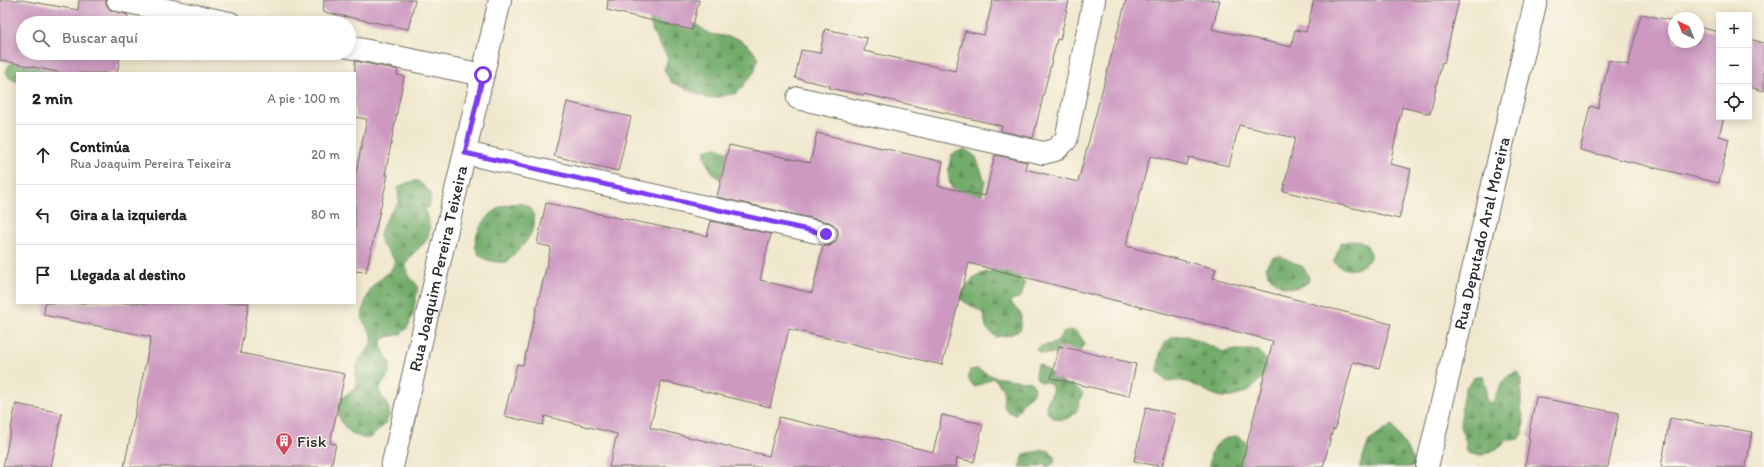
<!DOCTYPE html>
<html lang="es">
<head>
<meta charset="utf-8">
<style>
	body { margin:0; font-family:Itim,sans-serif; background:#f6f6f6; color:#222 }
	.controls { position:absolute; right:12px; top:12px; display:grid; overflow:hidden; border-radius:0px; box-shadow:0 2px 10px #0003 }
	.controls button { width:36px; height:36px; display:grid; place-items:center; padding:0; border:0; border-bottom:1px solid #e0e0e0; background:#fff; color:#222; font:20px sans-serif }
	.compass { position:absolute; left:1668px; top:12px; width:36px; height:36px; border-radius:50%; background:#fff; box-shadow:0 2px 10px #0003; rotate:317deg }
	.stop { position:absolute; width:12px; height:12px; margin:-9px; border:3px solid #7c3aed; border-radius:50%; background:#fff }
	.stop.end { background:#7c3aed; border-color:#fff; box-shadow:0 1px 4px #0008 }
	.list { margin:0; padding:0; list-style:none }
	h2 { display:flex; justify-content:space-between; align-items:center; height:52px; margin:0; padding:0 16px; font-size:17px }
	h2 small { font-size:13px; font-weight:400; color:#767676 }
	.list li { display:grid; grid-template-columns:26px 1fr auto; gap:12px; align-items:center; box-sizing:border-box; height:60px; padding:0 16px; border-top:1px solid #e0e0e0 }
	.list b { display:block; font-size:15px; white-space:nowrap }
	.list p { margin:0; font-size:13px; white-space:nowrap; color:#767676 }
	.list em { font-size:13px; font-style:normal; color:#767676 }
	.icon { flex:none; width:22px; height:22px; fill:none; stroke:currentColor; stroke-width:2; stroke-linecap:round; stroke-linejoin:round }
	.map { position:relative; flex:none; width:1764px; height:467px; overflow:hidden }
	.search { position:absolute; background:#fff; box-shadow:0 2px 10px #0003; left:16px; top:16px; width:340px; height:44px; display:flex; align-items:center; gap:10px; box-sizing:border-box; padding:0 14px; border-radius:22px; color:#767676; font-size:15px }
	.panel { position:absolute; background:#fff; box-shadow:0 2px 10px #0003; left:16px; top:72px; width:340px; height:232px; border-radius:0px }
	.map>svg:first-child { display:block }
	.forest { fill:url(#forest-firs); stroke:#4e6c4a }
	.building { fill:#cd99c1 }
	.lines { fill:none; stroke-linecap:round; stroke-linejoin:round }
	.minor-casing { stroke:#706d64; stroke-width:24 }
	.minor { stroke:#fff; stroke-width:22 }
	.route { stroke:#7c3aed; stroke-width:5 }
	.labels { text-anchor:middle; stroke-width:3; stroke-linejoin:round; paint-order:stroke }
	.street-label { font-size:17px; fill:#2b2b2b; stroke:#fbf7ec }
	.poi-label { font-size:17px; fill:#2b2b2b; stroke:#fbf7ec; text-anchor:start }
</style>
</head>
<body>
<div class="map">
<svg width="1764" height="467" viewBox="0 0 1764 467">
	<defs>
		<pattern id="forest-firs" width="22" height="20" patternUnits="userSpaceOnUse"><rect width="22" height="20" fill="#72ac6a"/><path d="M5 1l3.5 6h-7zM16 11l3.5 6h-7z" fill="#5e8c57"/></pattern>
	</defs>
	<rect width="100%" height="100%" fill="#fbf7ec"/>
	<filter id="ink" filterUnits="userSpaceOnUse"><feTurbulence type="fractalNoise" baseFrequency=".025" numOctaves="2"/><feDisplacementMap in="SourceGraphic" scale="8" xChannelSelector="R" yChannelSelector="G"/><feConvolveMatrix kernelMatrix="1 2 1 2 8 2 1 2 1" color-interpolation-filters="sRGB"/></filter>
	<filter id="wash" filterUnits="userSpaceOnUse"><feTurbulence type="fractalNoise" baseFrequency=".012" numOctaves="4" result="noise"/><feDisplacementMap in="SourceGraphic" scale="16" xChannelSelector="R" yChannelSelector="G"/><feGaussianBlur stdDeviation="0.9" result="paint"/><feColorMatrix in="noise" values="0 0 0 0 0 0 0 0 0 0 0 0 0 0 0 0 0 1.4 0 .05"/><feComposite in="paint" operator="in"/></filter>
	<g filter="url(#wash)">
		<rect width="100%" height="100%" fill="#f0e8ce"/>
		<!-- forest -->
		<g class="forest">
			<path d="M 653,9 L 676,11 L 710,34 L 737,38 L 749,46 L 758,57 L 755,71 L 737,93 L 709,99 L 671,82 L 664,70 L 668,58 L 654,35 L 650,22 Z"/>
			<path d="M 14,61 L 75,73 L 17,73 L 17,82 L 9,78 L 6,72 L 9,65 Z"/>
			<path d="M 715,147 L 738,155 L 726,179 L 719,179 C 711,172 703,161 705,150 Z"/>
			<path d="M 965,149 L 976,157 L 985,181 L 982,195 L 975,207 L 962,206 C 950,184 944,180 952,154 Z"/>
			<path d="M 414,181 L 418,181 L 431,193 L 430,203 L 425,211 C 429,221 432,232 426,241 C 424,244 419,247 417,250 C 401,264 404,271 418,286 C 416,298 413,326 402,333 C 394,338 389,334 381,341 C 381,350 384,352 388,359 C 394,370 385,380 379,389 C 381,398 390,404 389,414 C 388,421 384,426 379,430 C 376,433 373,436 370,438 C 364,440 360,437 355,435 C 341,428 332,410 344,396 C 348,393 353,390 357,388 C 354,378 356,364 362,356 C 366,351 371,347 372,340 C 373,332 366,328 363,321 C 360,312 367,297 371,289 C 376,279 390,275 394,264 C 397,257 381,249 380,239 C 379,226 391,211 399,202 L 398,188 L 404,184 Z"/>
			<path d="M 518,203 C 534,204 538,220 531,233 C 526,244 515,253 507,262 C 460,265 472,225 500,207 C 505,204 513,204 518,203 Z"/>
			<path d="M 1352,240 C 1364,240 1371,246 1370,258 C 1361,271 1346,274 1334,262 L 1340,244 Z"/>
			<path d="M 1280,256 L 1303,267 L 1309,277 L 1308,282 C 1294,295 1268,285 1266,266 L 1272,258 Z"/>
			<path d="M 1003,268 L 1017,273 L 1025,284 L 1021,297 L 1009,301 L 1021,314 L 1021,329 L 1010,335 L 996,337 L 986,328 L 984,314 L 960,299 C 969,276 980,273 1003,268 Z"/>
			<path d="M 1070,330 L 1077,332 L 1085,343 C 1083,347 1082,351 1077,353 C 1070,355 1064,352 1057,352 C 1049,354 1042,356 1036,350 L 1041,346 L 1055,343 L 1063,333 Z"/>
			<path d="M 1187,336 L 1224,352 L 1236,350 L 1258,350 L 1266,360 L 1265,375 C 1259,380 1252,390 1244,393 C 1217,406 1206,386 1182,381 C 1178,380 1172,382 1167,382 L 1158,373 C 1158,360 1160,342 1174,337 C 1178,336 1183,336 1187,336 Z"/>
			<path d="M 1038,364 C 1048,368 1055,377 1064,383 C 1072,387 1078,387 1083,394 C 1079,400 1079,409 1074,414 C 1069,420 1058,422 1052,417 C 1048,414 1046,410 1046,406 C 1048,398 1053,396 1052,386 L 1047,382 L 1040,382 C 1034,376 1034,372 1038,364 Z"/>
			<path d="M 977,369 L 995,377 L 1031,382 L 1035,388 C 1032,398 1028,396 1023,403 C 1020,407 1019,411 1015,415 C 996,407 1007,401 1002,388 C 1000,385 996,381 994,378 C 987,380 982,384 975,387 L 970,383 L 968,376 L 970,370 Z"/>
			<path d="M 1518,372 L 1521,378 L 1521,407 L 1524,420 L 1523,434 L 1519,439 L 1506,441 L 1502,446 L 1483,455 L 1470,454 L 1465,450 L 1466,442 L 1461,429 L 1462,401 L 1466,387 L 1476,376 L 1483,376 L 1486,388 L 1486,400 L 1492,404 C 1499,390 1500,376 1518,372 Z"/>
			<path d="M 1392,425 L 1418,467 L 1359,467 L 1369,441 Z"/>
			<path d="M 1236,436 L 1245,441 L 1248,452 L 1242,467 L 1210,467 C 1208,449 1219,438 1236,436 Z"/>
			<path d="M 1044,450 L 1050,451 L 1054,456 L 1054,463 L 1048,467 L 1042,464 L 1041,467 L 1020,467 L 1024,454 Z"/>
		</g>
		<g id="blocks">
			<!-- building -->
			<g class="building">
				<path d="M 0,0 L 21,0 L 78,10 L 79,0 L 106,0 L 106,4 L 110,10 L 128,15 L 126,23 L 23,23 L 23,53 L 121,53 L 117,73 L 62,73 L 0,60 Z"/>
				<path d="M 324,0 L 415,0 L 408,29 L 323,12 Z"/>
				<path d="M 608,0 L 699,0 L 692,30 L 607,10 Z"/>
				<path d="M 993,0 L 1069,0 L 1060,40 L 1057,39 L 1033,138 L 1001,131 L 1002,126 L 864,94 L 864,95 L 829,88 L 830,86 L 795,78 L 801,50 L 820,53 L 825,29 L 867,38 L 864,51 L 955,71 L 965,31 L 984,35 Z"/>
				<path d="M 1126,0 L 1220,0 L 1212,29 L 1291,47 L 1295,30 L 1306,32 L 1314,0 L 1459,0 L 1444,63 L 1442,62 L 1430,114 L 1402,107 L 1390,164 L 1411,169 L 1399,219 L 1283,191 L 1295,138 L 1239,125 L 1229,166 L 1189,157 L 1187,165 L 1150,156 L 1126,246 L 1216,269 L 1213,278 L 1391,324 L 1379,368 L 1353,362 L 1335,430 L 1333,429 L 1323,467 L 1241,467 L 1273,341 L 969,263 L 942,365 L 789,329 L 770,407 L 661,381 L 650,428 L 769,456 L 779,417 L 863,437 L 863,435 L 933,452 L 942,415 L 983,424 L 974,462 L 957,458 L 956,467 L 609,467 L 617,434 L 545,416 L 543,425 L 504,416 L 517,364 L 523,365 L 551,247 L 537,244 L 546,203 L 707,236 L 711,221 L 771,234 L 760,280 L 812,293 L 823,246 L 830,246 L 835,242 L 838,236 L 838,230 L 834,225 L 829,222 L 717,197 L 729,145 L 810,163 L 817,133 L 943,162 L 938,186 L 985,196 L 995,155 L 1027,162 L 1025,169 L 1078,182 Z"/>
				<path d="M 1641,14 L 1674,21 L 1674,42 L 1698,42 L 1698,27 L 1719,32 L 1719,117 L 1724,117 L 1719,136 L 1729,139 L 1719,183 L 1580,150 L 1590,106 L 1598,108 L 1609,60 L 1628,65 Z"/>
				<path d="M 1749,39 L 1764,43 L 1764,91 L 1749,87 Z"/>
				<path d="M 355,61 L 398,70 L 397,75 L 404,76 L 385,175 L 388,175 L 366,272 L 355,271 L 355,177 L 367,119 L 355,117 Z"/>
				<path d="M 567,102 L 631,117 L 618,171 L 554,156 Z"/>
				<path d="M 45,303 L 249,303 L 240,353 L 345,374 L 330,443 L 336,444 L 331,467 L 124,467 L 151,337 L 44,315 Z"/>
				<path d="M 1059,346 L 1136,364 L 1129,396 L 1051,378 Z"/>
				<path d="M 1536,397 L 1619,413 L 1608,467 L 1525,467 L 1530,438 L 1528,437 Z"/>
				<path d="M 16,404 L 62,413 L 51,467 L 3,467 Z"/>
				<path d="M 1146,407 L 1175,414 L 1162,467 L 1134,461 Z"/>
				<path d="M 1670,418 L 1752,432 L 1746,467 L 1661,467 Z"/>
			</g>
		</g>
	</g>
	<g filter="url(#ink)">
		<use href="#blocks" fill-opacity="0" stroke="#706d64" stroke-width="1"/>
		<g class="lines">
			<defs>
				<g id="minor">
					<path d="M 118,0 L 230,23"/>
					<path d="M 349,47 L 483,75"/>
					<path d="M 798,98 L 1043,153 L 1055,150 L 1066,140 L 1094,0"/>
					<path d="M 465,153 L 826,234"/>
					<path id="s1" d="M 392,467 L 500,0"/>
					<path id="s2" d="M 1427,467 L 1536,0"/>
				</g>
			</defs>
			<!-- minor casing -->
			<use href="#minor" class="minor-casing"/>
			<!-- minor -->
			<use href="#minor" class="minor"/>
		</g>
	</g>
	<g class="lines" filter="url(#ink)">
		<!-- route -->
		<path class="route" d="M 483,75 L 465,153 L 826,234"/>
	</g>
	<!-- icons -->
	<defs>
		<symbol id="building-pin" viewBox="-11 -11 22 30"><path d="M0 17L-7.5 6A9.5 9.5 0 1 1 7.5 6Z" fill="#d1495b" stroke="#fbf7ec"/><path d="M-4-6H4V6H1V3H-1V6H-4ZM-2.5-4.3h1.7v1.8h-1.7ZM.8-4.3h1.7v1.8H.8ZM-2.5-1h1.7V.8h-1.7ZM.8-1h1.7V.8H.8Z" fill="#fff"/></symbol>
	</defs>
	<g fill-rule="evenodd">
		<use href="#building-pin" x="274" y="431" width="20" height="27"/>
	</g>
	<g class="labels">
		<!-- street labels -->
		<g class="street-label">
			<text dy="6" stroke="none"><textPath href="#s2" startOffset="240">Rua Deputado Aral Moreira</textPath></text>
			<text dy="6" stroke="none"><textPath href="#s1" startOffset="204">Rua Joaquim Pereira Teixeira</textPath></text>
		</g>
		<!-- poi labels -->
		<g class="poi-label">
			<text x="297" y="447">Fisk</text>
		</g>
	</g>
</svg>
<div class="controls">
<button>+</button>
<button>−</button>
<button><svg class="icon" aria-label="locate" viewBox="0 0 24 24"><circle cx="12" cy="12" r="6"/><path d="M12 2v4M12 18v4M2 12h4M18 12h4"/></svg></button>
</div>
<svg class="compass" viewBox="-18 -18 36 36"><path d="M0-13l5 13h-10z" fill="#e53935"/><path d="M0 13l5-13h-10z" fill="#767676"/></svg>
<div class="stop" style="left:483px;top:75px"></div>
<div class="stop end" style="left:826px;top:234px"></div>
<div class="search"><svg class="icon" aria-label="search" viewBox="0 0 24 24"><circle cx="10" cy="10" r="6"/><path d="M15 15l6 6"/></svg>Buscar aquí</div>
<section class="panel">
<h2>2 min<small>A pie · 100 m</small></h2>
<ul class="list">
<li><svg class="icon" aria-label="ahead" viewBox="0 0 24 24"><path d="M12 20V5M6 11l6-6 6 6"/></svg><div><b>Continúa</b><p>Rua Joaquim Pereira Teixeira</p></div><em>20 m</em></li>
<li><svg class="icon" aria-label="left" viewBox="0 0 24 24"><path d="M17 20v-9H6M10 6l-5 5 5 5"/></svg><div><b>Gira a la izquierda</b></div><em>80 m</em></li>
<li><svg class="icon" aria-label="arrive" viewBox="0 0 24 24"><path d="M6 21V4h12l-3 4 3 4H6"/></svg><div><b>Llegada al destino</b></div></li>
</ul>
</section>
</div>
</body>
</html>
